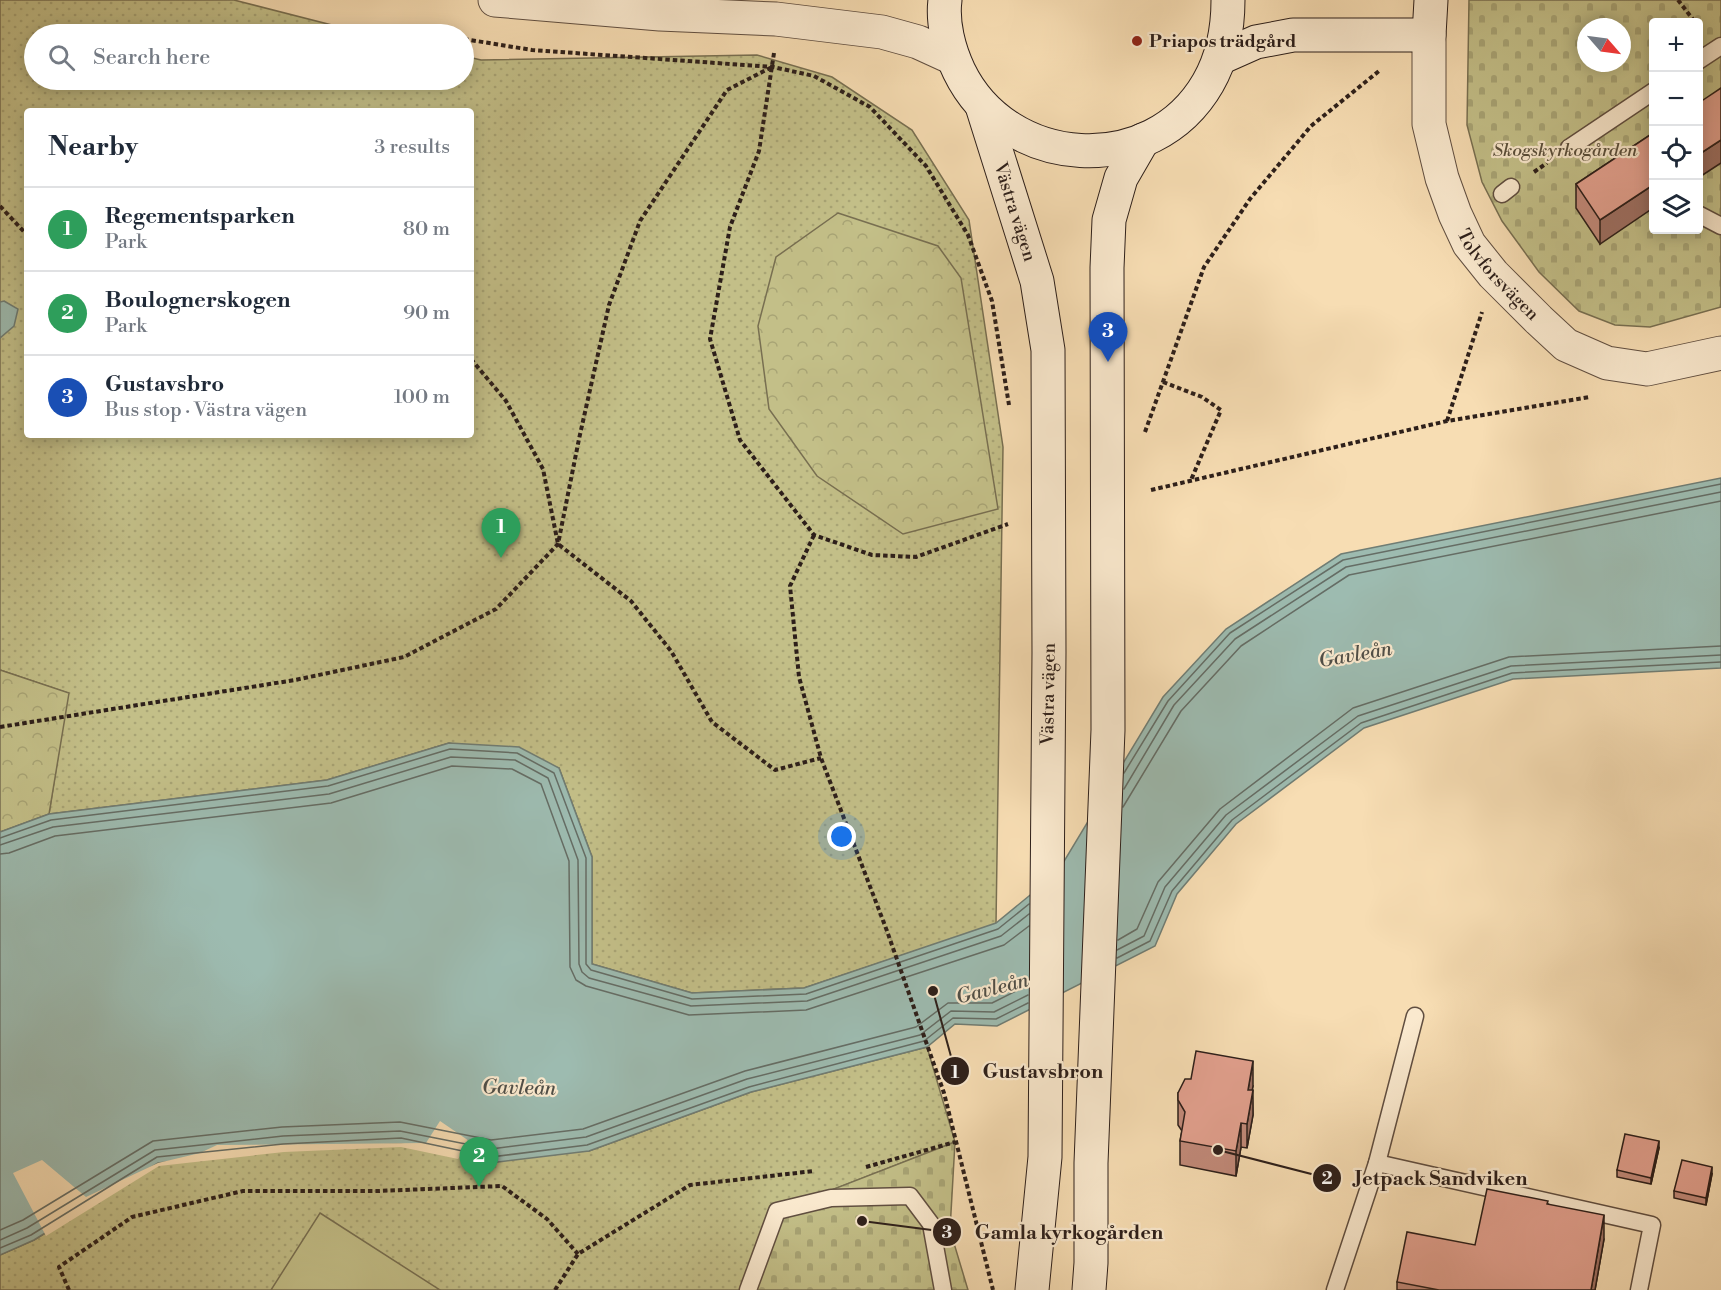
<!DOCTYPE html>
<html lang="en">
<head>
<meta charset="utf-8">
<style>
	body { margin:0; font-family:"Libre Bodoni",serif; background:#f6f6f7; color:#1f2937 }
	.controls { position:absolute; right:18px; top:18px; display:grid; overflow:hidden; border-radius:6px; box-shadow:0 3px 15px #0003 }
	.controls button { width:54px; height:54px; display:grid; place-items:center; padding:0; border:0; border-bottom:2px solid #e0e1e3; background:#fff; color:#1f2937; font:30px sans-serif }
	.compass { position:absolute; left:1577px; top:18px; width:54px; height:54px; border-radius:50%; background:#fff; box-shadow:0 3px 15px #0003; rotate:118deg }
	.you { position:absolute; left:842px; top:837px; width:21px; height:21px; margin:-15px; border:4px solid #fff; border-radius:50%; background:#1a73e8; box-shadow:0 0 0 9px #1a73e833 }
	.badge { display:grid; place-items:center; width:39px; height:39px; border-radius:50%; background:#ea580c; color:#fff; font-size:20px; font-weight:700 }
	.pin { position:absolute; translate:-50% -50px; filter:drop-shadow(0 2px 3px #0008) }
	.pin::after { content:''; position:absolute; top:32px; width:21px; height:18px; background:inherit; clip-path:polygon(0 0,100% 0,50% 100%) }
	.list { margin:0; padding:0; list-style:none }
	h2 { display:flex; justify-content:space-between; align-items:center; height:78px; margin:0; padding:0 24px; font-size:26px }
	h2 small { font-size:20px; font-weight:400; color:#747a83 }
	.list li { display:grid; grid-template-columns:39px 1fr auto; gap:18px; align-items:center; box-sizing:border-box; height:84px; padding:0 24px; border-top:2px solid #e0e1e3 }
	.list b { display:block; font-size:22px; white-space:nowrap }
	.list p { margin:0; font-size:20px; white-space:nowrap; color:#747a83 }
	.list em { font-size:20px; font-style:normal; color:#747a83 }
	.icon { flex:none; width:33px; height:33px; fill:none; stroke:currentColor; stroke-width:2; stroke-linecap:round; stroke-linejoin:round }
	.map { position:relative; flex:none; width:1721px; height:1290px; overflow:hidden }
	.search { position:absolute; background:#fff; box-shadow:0 3px 15px #0003; left:24px; top:24px; width:450px; height:66px; display:flex; align-items:center; gap:15px; box-sizing:border-box; padding:0 21px; border-radius:33px; color:#747a83; font-size:22px }
	.panel { position:absolute; background:#fff; box-shadow:0 3px 15px #0003; left:24px; top:108px; width:450px; height:330px; border-radius:6px }
	.map>svg:first-child { display:block }
	.green { fill:url(#green-dots); stroke:#786f51; stroke-width:1.5; fill-rule:evenodd }
	.forest { fill:url(#forest-crowns); stroke:#786f51; stroke-width:1.5 }
	.cemetery { fill:url(#cemetery-stones); stroke:#786f51; stroke-width:1.5; fill-rule:evenodd }
	.pitch { fill:#c3bf88; stroke:#786f51; stroke-width:1.5 }
	.water { fill:#9dbbb0; stroke:#707d74; stroke-width:1.5 }
	.pier { fill:#f7ddb3 }
	.lines { fill:none; stroke-linecap:round; stroke-linejoin:round }
	.shore { stroke:#656d65; stroke-width:1.5 }
	.service-casing { stroke:#604e40; stroke-width:19 }
	.tertiary-casing { stroke:#604e40; stroke-width:35 }
	.secondary-casing { stroke:#2d1f1a; stroke-width:35 }
	.path { stroke:#2d1f1a; stroke-width:4; stroke-dasharray:4.5 3; stroke-linecap:butt }
	.service { stroke:#fae9ce; stroke-width:16 }
	.tertiary { stroke:#fae9ce; stroke-width:33 }
	.secondary { stroke:#fae9ce; stroke-width:33 }
	.wall { fill:#c28a7a; stroke:#2d1f1a; stroke-width:1.5 }
	.shaded-wall { fill:#9e7063; stroke:#2d1f1a; stroke-width:1.5 }
	.building { fill:#e2a08e; stroke:#2d1f1a; stroke-width:1.5 }
	.poi-dot { fill:#8f2418; stroke:#fae9ce; stroke-width:2 }
	.labels { text-anchor:middle; stroke-width:4.5; stroke-linejoin:round; paint-order:stroke }
	.poi-label { font-size:18px; font-weight:bold; fill:#2d1f1a; stroke:#fae9ce; text-anchor:start }
	.park-label { font-size:18px; font-style:italic; fill:#5a4f3b; stroke:#fae9ce }
	.street-label { font-size:18px; fill:#2d1f1a; stroke:#fae9ce }
	.water-label { font-size:20px; font-style:italic; fill:#4f4e47; stroke:#fae9ce }
	.leader { fill:none; stroke:#2d1f1a; stroke-width:2 }
	.callout-dot { fill:#2d1f1a; stroke:#fae9ce; stroke-width:2 }
	.mark-label { font-size:18px; text-anchor:middle; font-weight:bold; fill:#fff }
	.callout-label { font-size:20px; text-anchor:middle; font-weight:bold; fill:#2d1f1a; stroke:#fae9ce; stroke-width:4.5; stroke-linejoin:round; paint-order:stroke }
</style>
</head>
<body>
<div class="map">
<svg width="1721" height="1290" viewBox="0 0 1721 1290">
	<defs>
		<pattern id="green-dots" width="8" height="8" patternUnits="userSpaceOnUse" patternTransform="scale(1.5)"><rect width="8" height="8" fill="#c3bf88"/><path d="M2 2h.1M6 6h.1" fill="none" stroke="#a8a475" stroke-width="1.8" stroke-linecap="round"/></pattern>
		<pattern id="forest-crowns" width="20" height="18" patternUnits="userSpaceOnUse" patternTransform="scale(1.5)"><rect width="20" height="18" fill="#c3bf88"/><path d="M2 6a3 3 0 1 1 6 0M12 15a3 3 0 1 1 6 0" fill="none" stroke="#a8a475"/></pattern>
		<pattern id="cemetery-stones" width="16" height="16" patternUnits="userSpaceOnUse" patternTransform="scale(1.5)"><rect width="16" height="16" fill="#c3bf88"/><path d="M2 7V4a2 2 0 0 1 4 0v3zM10 15v-3a2 2 0 0 1 4 0v3z" fill="#a8a475"/></pattern>
	</defs>
	<rect width="100%" height="100%" fill="#f7ddb3"/>
	<filter id="stains"><feTurbulence type="fractalNoise" baseFrequency=".00333" numOctaves="4"/><feColorMatrix values="0 0 0 0 .2 0 0 0 0 .09 0 0 0 0 .02 0 0 0 .5 -.17"/></filter>
	<radialGradient id="worn" r=".72"><stop offset=".6" stop-color="#630" stop-opacity="0"/><stop offset="1" stop-color="#630" stop-opacity=".3"/></radialGradient>
	<!-- green -->
	<g class="green">
		<path d="M 0,0 L 234,0 L 367,34 L 34,34 L 34,80 L 464,80 L 464,56 L 481,60 L 757,55 L 832,77 L 912,130 L 969,220 L 1003,447 L 996,924 L 804,988 L 692,993 L 592,964 L 592,857 L 559,768 L 449,743 L 327,780 L 49,814 L 68,693 L 0,670 ZM 27,111 L 471,111 L 471,435 L 27,435 Z"/>
		<path d="M 927,1047 L 955,1142 L 778,1211 L 747,1290 L 0,1290 L 0,1255 L 34,1240 L 158,1163 L 284,1149 L 401,1144 L 589,1151 L 751,1092 Z"/>
	</g>
	<!-- forest -->
	<g class="forest">
		<path d="M 838,213 L 938,246 L 961,278 L 998,509 L 903,534 L 817,476 L 769,409 L 758,326 L 776,257 Z"/>
		<path d="M 0,670 L 69,693 L 49,814 L 0,832 Z"/>
	</g>
	<!-- cemetery -->
	<g class="cemetery">
		<path d="M 1469,0 L 1721,0 L 1721,307 L 1650,327 L 1615,325 L 1579,311 L 1539,272 L 1502,221 L 1482,182 L 1467,125 ZM 1654,22 L 1698,22 L 1698,230 L 1654,230 ZM 1586,27 L 1622,27 L 1622,63 L 1586,63 Z"/>
		<path d="M 955,1142 L 950,1230 L 968,1290 L 747,1290 L 777,1211 Z"/>
	</g>
	<!-- pitch -->
	<path class="pitch" d="M 320,1213 L 440,1290 L 271,1290 Z"/>
	<!-- water -->
	<g class="water">
		<path d="M 4,301 L 18,309 L 14,326 L 0,338 L 0,302 Z"/>
		<path d="M 1721,478 L 1721,668 L 1513,679 L 1364,728 L 1236,824 L 1177,894 L 1155,946 L 997,1026 L 955,1024 L 927,1047 L 751,1092 L 589,1151 L 490,1163 L 401,1144 L 284,1149 L 158,1163 L 34,1240 L 0,1255 L 0,832 L 49,814 L 327,780 L 449,743 L 519,747 L 559,768 L 592,857 L 592,964 L 692,993 L 804,988 L 996,923 L 1057,873 L 1163,697 L 1226,629 L 1341,554 Z"/>
	</g>
	<!-- pier -->
	<path class="pier" d="M 440,1121 L 472,1143 L 458,1159 L 401,1147 L 284,1152 L 159,1166 L 46,1236 L 13,1173 L 42,1160 L 86,1197 L 158,1163 L 200,1153 L 217,1145 L 426,1143 Z"/>
	<g class="lines">
		<!-- shore -->
		<g class="shore">
			<path d="M 1124,773 L 1168,701 L 1230,633 L 1343,560 L 1721,484"/>
			<path d="M 1124,789 L 1174,705 L 1235,639 L 1346,567 L 1721,492"/>
			<path d="M 1123,807 L 1181,711 L 1241,646 L 1349,575 L 1721,501"/>
			<path d="M 0,838 L 51,820 L 328,786 L 450,749 L 517,753 L 554,773 L 586,858 L 586,964 L 591,970 L 692,999 L 806,994 L 998,929 L 1029,904"/>
			<path d="M 0,845 L 53,827 L 329,794 L 451,757 L 515,760 L 548,778 L 578,860 L 579,964 L 582,972 L 589,978 L 691,1006 L 807,1001 L 1001,936 L 1029,914"/>
			<path d="M 0,854 L 9,853 L 55,836 L 331,803 L 452,766 L 512,769 L 541,784 L 569,861 L 570,967 L 576,980 L 586,986 L 689,1015 L 806,1010 L 1004,945 L 1029,926"/>
			<path d="M 1118,940 L 1137,929 L 1158,882 L 1220,809 L 1353,708 L 1509,657 L 1721,646"/>
			<path d="M 1117,950 L 1144,936 L 1165,887 L 1226,815 L 1358,716 L 1511,666 L 1721,655"/>
			<path d="M 1117,958 L 1150,941 L 1172,891 L 1232,820 L 1361,723 L 1512,673 L 1721,662"/>
			<path d="M 0,1230 L 23,1220 L 153,1141 L 282,1127 L 400,1122 L 491,1140 L 583,1129 L 745,1071 L 916,1027 L 948,1003 L 992,1003 L 1028,985"/>
			<path d="M 0,1240 L 27,1228 L 155,1150 L 283,1136 L 400,1131 L 491,1149 L 586,1137 L 747,1079 L 920,1035 L 951,1011 L 994,1012 L 1028,995"/>
			<path d="M 0,1248 L 31,1235 L 157,1157 L 283,1144 L 401,1138 L 491,1157 L 587,1145 L 749,1087 L 924,1041 L 953,1018 L 996,1019 L 1028,1003"/>
		</g>
		<defs>
			<g id="service">
				<path d="M 1698,61 L 1721,46"/>
				<path d="M 1569,148 L 1654,91"/>
				<path d="M 1502,194 L 1511,187"/>
				<path d="M 1698,214 L 1721,226"/>
				<path d="M 1377,1163 L 1652,1225 L 1639,1290"/>
				<path d="M 748,1290 L 777,1211 L 831,1198 L 910,1196 L 931,1224 L 943,1290"/>
				<path d="M 1335,1290 L 1377,1163 L 1415,1016"/>
			</g>
			<g id="tertiary">
				<path d="M 495,0 L 660,14 L 776,19 L 882,32 L 918,42 L 953,58"/>
				<path id="s1" d="M 1429,35 L 1429,124 L 1442,178 L 1455,214 L 1469,244 L 1493,274 L 1539,320 L 1566,345 L 1607,363 L 1647,369 L 1721,353"/>
			</g>
			<g id="secondary">
				<path d="M 945,0 C 942,23 949,50 959,71 C 1007,170 1152,180 1208,83 C 1223,57 1228,30 1228,0"/>
				<path d="M 1220,58 L 1256,42 L 1293,35 L 1429,35 L 1431,0"/>
				<path id="s2" d="M 982,106 L 1037,281 L 1048,350 L 1049,652 L 1045,1157 L 1032,1290"/>
				<path d="M 1089,1290 L 1091,1263 L 1091,1163 L 1108,730 L 1107,268 L 1109,220 L 1121,178 L 1143,140"/>
			</g>
		</defs>
		<!-- service casing -->
		<use href="#service" class="service-casing"/>
		<!-- tertiary casing -->
		<use href="#tertiary" class="tertiary-casing"/>
		<!-- secondary casing -->
		<use href="#secondary" class="secondary-casing"/>
		<!-- path -->
		<g class="path">
			<path d="M 1678,0 L 1695,22"/>
			<path d="M 435,34 L 438,34"/>
			<path d="M 464,39 L 532,50 L 773,67 L 814,76 L 870,107 L 926,166 L 968,235 L 992,301 L 1009,405"/>
			<path d="M 774,53 L 759,151 L 730,227 L 710,339 L 740,440 L 814,535 L 872,555 L 916,557 L 1008,524"/>
			<path d="M 1534,172 L 1547,163"/>
			<path d="M 0,206 L 27,235"/>
			<path d="M 471,359 L 506,401 L 543,469 L 558,544 L 631,601 L 671,651 L 712,722 L 775,770 L 821,758"/>
			<path d="M 1163,382 L 1202,397 L 1221,410 L 1191,480"/>
			<path d="M 1447,421 L 1482,312"/>
			<path d="M 1145,432 L 1204,267 L 1250,199 L 1311,126 L 1379,71"/>
			<path d="M 1151,490 L 1447,421 L 1590,397"/>
			<path d="M 814,535 L 790,586 L 799,677 L 821,758 L 887,931 L 944,1093 L 993,1290"/>
			<path d="M 0,727 L 295,680 L 404,657 L 496,609 L 558,544 L 579,439 L 609,305 L 640,221 L 727,90 L 772,67"/>
			<path d="M 866,1167 L 955,1142"/>
			<path d="M 69,1290 L 59,1267 L 132,1217 L 243,1191 L 378,1191 L 502,1186 L 547,1219 L 578,1254"/>
			<path d="M 555,1290 L 578,1254 L 690,1185 L 814,1171"/>
		</g>
		<!-- service -->
		<use href="#service" class="service"/>
		<!-- tertiary -->
		<use href="#tertiary" class="tertiary"/>
		<!-- secondary -->
		<use href="#secondary" class="secondary"/>
	</g>
	<!-- wall -->
	<g class="wall">
		<path d="M 1653,133 L 1600,244 L 1576,208 L 1576,184 Z"/>
		<path d="M 1253,1086 L 1252,1090 L 1253,1115 L 1247,1148 L 1241,1147 L 1236,1176 L 1180,1165 L 1180,1141 L 1182,1131 L 1178,1125 L 1178,1093 Z"/>
		<path d="M 1659,1148 L 1651,1184 L 1617,1177 L 1617,1170 Z"/>
		<path d="M 1712,1174 L 1706,1205 L 1674,1198 L 1674,1191 Z"/>
		<path d="M 1548,1204 L 1604,1239 L 1595,1290 L 1397,1290 L 1397,1282 L 1475,1245 Z"/>
	</g>
	<!-- shaded-wall -->
	<g class="shaded-wall">
		<path d="M 1721,140 L 1721,163 L 1698,178 L 1698,155 Z"/>
		<path d="M 1653,185 L 1653,208 L 1600,244 L 1600,220 Z"/>
		<path d="M 1253,1061 L 1253,1086 L 1248,1114 L 1248,1090 Z"/>
		<path d="M 1253,1090 L 1253,1115 L 1247,1148 L 1247,1124 Z"/>
		<path d="M 1241,1123 L 1241,1147 L 1236,1176 L 1236,1151 Z"/>
		<path d="M 1659,1141 L 1659,1148 L 1651,1184 L 1651,1178 Z"/>
		<path d="M 1712,1167 L 1712,1174 L 1706,1205 L 1706,1198 Z"/>
		<path d="M 1604,1215 L 1604,1239 L 1595,1290 L 1591,1290 Z"/>
	</g>
	<!-- building -->
	<g class="building">
		<path d="M 1721,88 L 1721,140 L 1698,155 L 1698,93 L 1703,100 Z"/>
		<path d="M 1653,133 L 1653,185 L 1600,220 L 1576,184 Z"/>
		<path d="M 1196,1051 L 1253,1061 L 1248,1090 L 1253,1090 L 1247,1124 L 1241,1123 L 1236,1151 L 1180,1141 L 1185,1112 L 1178,1100 L 1178,1093 L 1185,1079 L 1191,1079 Z"/>
		<path d="M 1625,1134 L 1659,1141 L 1651,1178 L 1617,1170 Z"/>
		<path d="M 1682,1160 L 1712,1167 L 1706,1198 L 1674,1191 Z"/>
		<path d="M 1487,1189 L 1548,1201 L 1547,1204 L 1604,1215 L 1591,1290 L 1439,1290 L 1397,1282 L 1407,1232 L 1475,1245 Z"/>
	</g>
	<!-- markers -->
	<circle class="poi-dot" cx="1137" cy="41" r="6"/>
	<g class="labels">
		<!-- poi labels -->
		<g class="poi-label">
			<text x="1149" y="47">Priapos trädgård</text>
		</g>
		<!-- park labels -->
		<g class="park-label">
			<text x="1565" y="156">Skogskyrkogården</text>
		</g>
		<!-- street labels -->
		<g class="street-label">
			<text dy="6" stroke="none"><textPath href="#s2" startOffset="111">Västra vägen</textPath></text>
			<text dy="6" stroke="none"><textPath href="#s1" startOffset="258">Tolvforsvägen</textPath></text>
			<text transform="translate(1048 694) rotate(-89)" y="6">Västra vägen</text>
		</g>
		<!-- water labels -->
		<g class="water-label">
			<text transform="translate(1355 654) rotate(-10)" y="7">Gavleån</text>
			<text transform="translate(992 988) rotate(-14)" y="7">Gavleån</text>
			<text transform="translate(519 1087) rotate(1)" y="7">Gavleån</text>
		</g>
	</g>
	<!-- callouts -->
	<path class="leader" d="M933 991L955 1071M1218 1150L1327 1178M862 1221L947 1232"/>
	<g class="callout-dot">
		<circle cx="933" cy="991" r="6"/>
		<circle cx="1218" cy="1150" r="6"/>
		<circle cx="862" cy="1221" r="6"/>
		<circle cx="955" cy="1071" r="15"/>
		<circle cx="1327" cy="1178" r="15"/>
		<circle cx="947" cy="1232" r="15"/>
	</g>
	<g class="mark-label">
		<text x="955" y="1078">1</text>
		<text x="1327" y="1184">2</text>
		<text x="947" y="1238">3</text>
	</g>
	<g class="callout-label">
		<text x="1043" y="1078">Gustavsbron</text>
		<text x="1441" y="1185">Jetpack Sandviken</text>
		<text x="1069" y="1239">Gamla kyrkogården</text>
	</g>
	<rect width="100%" height="100%" filter="url(#stains)"/>
	<rect width="100%" height="100%" fill="url(#worn)"/>
</svg>
<div class="controls">
<button>+</button>
<button>−</button>
<button><svg class="icon" aria-label="locate" viewBox="0 0 24 24"><circle cx="12" cy="12" r="6"/><path d="M12 2v4M12 18v4M2 12h4M18 12h4"/></svg></button>
<button><svg class="icon" aria-label="layers" viewBox="0 0 24 24"><path d="M12 4l9 5-9 5-9-5zM3 14l9 5 9-5"/></svg></button>
</div>
<svg class="compass" viewBox="-18 -18 36 36"><path d="M0-13l5 13h-10z" fill="#e53935"/><path d="M0 13l5-13h-10z" fill="#747a83"/></svg>
<div class="you"></div>
<div class="pin badge" style="left:501px;top:558px;background:#2e9e5b">1</div>
<div class="pin badge" style="left:479px;top:1187px;background:#2e9e5b">2</div>
<div class="pin badge" style="left:1108px;top:362px;background:#1a4fb4">3</div>
<div class="search"><svg class="icon" aria-label="search" viewBox="0 0 24 24"><circle cx="10" cy="10" r="6"/><path d="M15 15l6 6"/></svg>Search here</div>
<section class="panel">
<h2>Nearby<small>3 results</small></h2>
<ul class="list">
<li><span class="badge" style="background:#2e9e5b">1</span><div><b>Regementsparken</b><p>Park</p></div><em>80 m</em></li>
<li><span class="badge" style="background:#2e9e5b">2</span><div><b>Boulognerskogen</b><p>Park</p></div><em>90 m</em></li>
<li><span class="badge" style="background:#1a4fb4">3</span><div><b>Gustavsbro</b><p>Bus stop · Västra vägen</p></div><em>100 m</em></li>
</ul>
</section>
</div>
</body>
</html>
